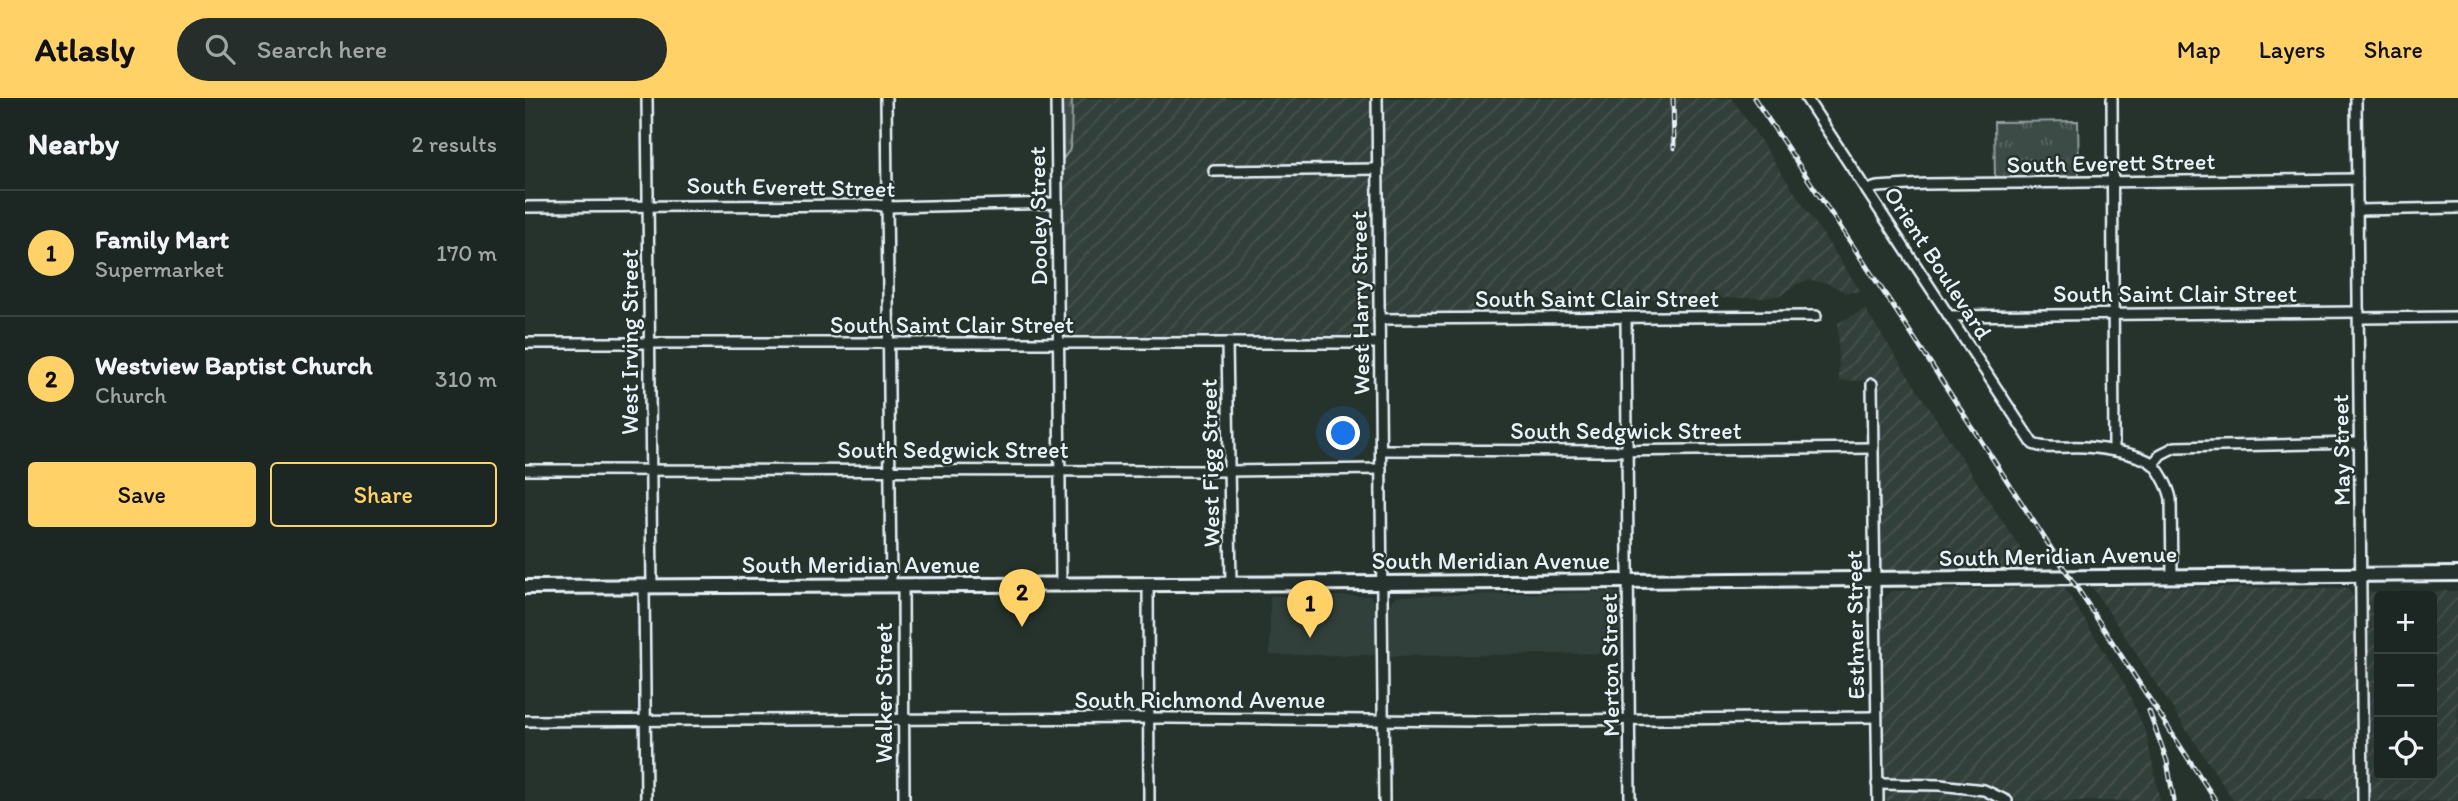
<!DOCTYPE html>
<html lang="en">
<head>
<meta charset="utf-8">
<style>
	body { margin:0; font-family:Itim,sans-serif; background:#252e2a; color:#f1f3f6 }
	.controls { position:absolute; right:21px; bottom:21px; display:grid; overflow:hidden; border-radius:7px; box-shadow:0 7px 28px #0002 }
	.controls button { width:63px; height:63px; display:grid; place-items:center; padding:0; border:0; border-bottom:2px solid #3a4340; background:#1c2622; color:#f1f3f6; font:35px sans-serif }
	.you { position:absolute; left:819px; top:336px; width:24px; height:24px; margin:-18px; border:5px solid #fff; border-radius:50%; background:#1a73e8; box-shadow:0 0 0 10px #1a73e833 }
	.badge { display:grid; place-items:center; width:46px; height:46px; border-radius:50%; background:#ffd166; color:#111; font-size:23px; font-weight:700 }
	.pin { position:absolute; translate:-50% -58px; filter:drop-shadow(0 2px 4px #0008) }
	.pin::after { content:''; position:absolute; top:37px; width:24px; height:21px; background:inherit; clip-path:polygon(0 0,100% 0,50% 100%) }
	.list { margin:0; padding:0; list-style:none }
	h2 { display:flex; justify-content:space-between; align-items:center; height:91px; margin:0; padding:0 28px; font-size:30px }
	h2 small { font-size:23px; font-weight:400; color:#a0a5a5 }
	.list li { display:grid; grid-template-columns:46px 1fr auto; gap:21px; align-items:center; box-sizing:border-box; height:126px; padding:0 28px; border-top:2px solid #3a4340 }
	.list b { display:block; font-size:26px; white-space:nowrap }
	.list p { margin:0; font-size:23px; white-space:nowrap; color:#a0a5a5 }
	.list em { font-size:23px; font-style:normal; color:#a0a5a5 }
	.actions { display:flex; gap:14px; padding:21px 28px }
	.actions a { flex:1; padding:16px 0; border:2px solid #ffd166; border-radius:7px; text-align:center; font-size:24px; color:#ffd166 }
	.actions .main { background:#ffd166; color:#111 }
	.icon { flex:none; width:38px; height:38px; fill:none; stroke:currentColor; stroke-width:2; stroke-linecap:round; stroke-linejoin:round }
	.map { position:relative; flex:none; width:1933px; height:703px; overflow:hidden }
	header { display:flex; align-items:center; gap:42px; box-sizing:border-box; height:98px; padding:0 35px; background:#ffd166; color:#111 }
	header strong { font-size:33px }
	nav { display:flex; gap:38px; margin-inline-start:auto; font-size:24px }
	.search { width:490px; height:63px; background:#252e2a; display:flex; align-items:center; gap:18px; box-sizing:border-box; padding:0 24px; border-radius:38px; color:#a0a5a5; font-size:26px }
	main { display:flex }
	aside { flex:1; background:#1c2622 }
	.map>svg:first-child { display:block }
	.built { fill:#333f3a }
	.industrial { fill:url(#industrial-furrows); fill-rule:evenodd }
	.grass { fill:url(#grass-tufts); stroke:#939ea0; stroke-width:2 }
	.forest { fill:url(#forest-firs); stroke:#939ea0; stroke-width:2 }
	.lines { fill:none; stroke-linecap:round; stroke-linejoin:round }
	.minor-casing { stroke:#e8f1f8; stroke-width:14 }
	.major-casing { stroke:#e8f1f8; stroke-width:18 }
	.minor { stroke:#26332d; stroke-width:9 }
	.major { stroke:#26332d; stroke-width:12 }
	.rail-casing { stroke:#e8f1f8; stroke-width:5 }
	.rail { stroke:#26332d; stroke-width:2.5; stroke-dasharray:8; stroke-linecap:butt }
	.labels { text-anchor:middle; stroke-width:5; stroke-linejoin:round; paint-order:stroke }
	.street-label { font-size:24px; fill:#e8f1f8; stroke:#26332d }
</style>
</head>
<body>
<header>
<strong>Atlasly</strong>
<div class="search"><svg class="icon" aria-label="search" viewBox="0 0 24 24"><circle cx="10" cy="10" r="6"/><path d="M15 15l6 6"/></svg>Search here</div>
<nav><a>Map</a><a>Layers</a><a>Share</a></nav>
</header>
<main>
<aside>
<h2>Nearby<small>2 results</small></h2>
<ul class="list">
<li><span class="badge">1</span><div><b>Family Mart</b><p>Supermarket</p></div><em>170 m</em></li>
<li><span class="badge">2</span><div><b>Westview Baptist Church</b><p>Church</p></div><em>310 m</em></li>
</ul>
<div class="actions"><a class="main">Save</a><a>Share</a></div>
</aside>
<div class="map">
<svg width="1933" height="703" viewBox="0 0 1933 703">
	<defs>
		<pattern id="industrial-furrows" width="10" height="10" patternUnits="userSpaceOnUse" patternTransform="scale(1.75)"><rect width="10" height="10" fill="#333f3a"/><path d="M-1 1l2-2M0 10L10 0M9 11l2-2" fill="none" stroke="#47524e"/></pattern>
		<pattern id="grass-tufts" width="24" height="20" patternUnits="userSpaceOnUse" patternTransform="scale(1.75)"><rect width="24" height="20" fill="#3e4b47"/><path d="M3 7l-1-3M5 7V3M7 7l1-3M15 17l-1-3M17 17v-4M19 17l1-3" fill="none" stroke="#5a6562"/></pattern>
		<pattern id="forest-firs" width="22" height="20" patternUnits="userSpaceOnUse" patternTransform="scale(1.75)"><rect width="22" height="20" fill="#3e4b47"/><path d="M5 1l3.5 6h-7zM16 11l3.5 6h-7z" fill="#5a6562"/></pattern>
	</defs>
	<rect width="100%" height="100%" fill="#26332d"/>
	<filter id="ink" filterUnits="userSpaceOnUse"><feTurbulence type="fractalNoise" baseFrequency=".0143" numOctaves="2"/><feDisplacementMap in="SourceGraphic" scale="14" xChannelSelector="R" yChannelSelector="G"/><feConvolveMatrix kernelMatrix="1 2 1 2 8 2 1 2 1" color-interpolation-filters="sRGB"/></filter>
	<g filter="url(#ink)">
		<!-- built -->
		<g class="built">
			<path d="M 1086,494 L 1095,496 L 1098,505 L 1098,555 L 865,558 L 865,506 L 869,500 L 876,498 Z"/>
			<path d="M 745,498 L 845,498 L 851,506 L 851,557 L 745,557 Z"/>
		</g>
		<!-- industrial -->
		<g class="industrial">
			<path d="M 547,0 L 1207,0 L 1336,194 L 1320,194 L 1302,185 L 1284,182 L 1270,187 L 1257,197 L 1239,200 L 996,201 L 996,217 L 849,218 L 848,231 L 843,237 L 835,239 L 544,241 L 540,238 L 538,61 L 546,49 Z"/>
			<path d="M 1340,211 L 1509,472 L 1362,474 L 1356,470 L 1353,282 L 1314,283 L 1313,225 Z"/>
			<path d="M 1539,489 L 1600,587 L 1621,635 L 1635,703 L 1359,703 L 1357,505 L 1361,497 L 1366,493 Z"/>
			<path d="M 1567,489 L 1823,490 L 1829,500 L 1830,703 L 1709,703 Z"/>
			<path d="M 1933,493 L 1933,703 L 1838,703 L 1837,494 ZM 1854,498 L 1907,498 L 1907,677 L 1854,677 Z"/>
		</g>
		<!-- grass -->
		<path class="grass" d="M 1553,23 L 1554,80 L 1470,81 L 1469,24 Z"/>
		<!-- forest -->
		<path class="forest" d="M 537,0 L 547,0 L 546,50 L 538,61 Z"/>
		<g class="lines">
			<defs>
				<g id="minor">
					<path d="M 122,0 L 127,489"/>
					<path d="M 361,0 L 366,488"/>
					<path d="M 531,0 L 536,486"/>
					<path d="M 852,0 L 859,703"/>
					<path d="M 1281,0 L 1508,346 C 1520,351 1532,349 1545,349 C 1564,348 1615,354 1629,367 C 1636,375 1644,390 1646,401 L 1647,478"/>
					<path d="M 1587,0 L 1589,351"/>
					<path d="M 1831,0 L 1838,703"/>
					<path d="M 689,73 L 853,71"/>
					<path d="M 1342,92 L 1352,89 L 1400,86 L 1832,81"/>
					<path d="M 0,109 L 353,107 L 362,109 L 532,105"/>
					<path d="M 1833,112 L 1933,110"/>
					<path d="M 1424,218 L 1834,214"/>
					<path d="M 1101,220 L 1105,703"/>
					<path d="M 1834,220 L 1933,219"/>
					<path d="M 854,221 L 1291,218"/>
					<path d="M 0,245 L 854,245"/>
					<path d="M 702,245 L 706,485"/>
					<path d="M 1347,286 L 1353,703"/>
					<path d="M 856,352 L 1077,353 L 1347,350"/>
					<path d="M 1628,366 L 1636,356 L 1650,349 L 1835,345"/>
					<path d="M 0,372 L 704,373 L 856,371"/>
					<path d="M 623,486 L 624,703"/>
					<path d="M 378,488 L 379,703"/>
					<path d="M 119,489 L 121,703"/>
					<path d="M 0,623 L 642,620 L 951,623 L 1350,619"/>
					<path d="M 1352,686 L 1415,687 L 1459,692 L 1482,703"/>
				</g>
				<path id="major" d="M 0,489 L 858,485 L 1933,476"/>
			</defs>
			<!-- minor casing -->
			<use href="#minor" class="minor-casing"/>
			<!-- major casing -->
			<use href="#major" class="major-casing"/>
			<!-- minor -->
			<use href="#minor" class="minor"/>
			<!-- major -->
			<use href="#major" class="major"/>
			<defs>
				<g id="rail">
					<path d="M 1148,0 L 1149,50"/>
					<path d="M 1229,0 L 1370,211 L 1691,703"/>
					<path d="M 1624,613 L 1642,663 L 1649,703"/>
				</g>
			</defs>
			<!-- rail casing -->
			<use href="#rail" class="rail-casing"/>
			<!-- rail -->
			<use href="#rail" class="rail"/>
		</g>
	</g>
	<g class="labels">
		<!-- street labels -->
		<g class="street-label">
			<text transform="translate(1586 65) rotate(-1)" y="8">South Everett Street</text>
			<text transform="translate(266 89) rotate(1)" y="8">South Everett Street</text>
			<text transform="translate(513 118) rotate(-91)" y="8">Dooley Street</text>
			<text transform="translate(1413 165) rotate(57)" y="8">Orient Boulevard</text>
			<text x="1650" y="204">South Saint Clair Street</text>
			<text x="1072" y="209">South Saint Clair Street</text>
			<text transform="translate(835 205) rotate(-91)" y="8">West Harry Street</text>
			<text x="427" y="235">South Saint Clair Street</text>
			<text transform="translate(105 244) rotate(-90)" y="8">West Irving Street</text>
			<text x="1101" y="341">South Sedgwick Street</text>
			<text x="428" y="360">South Sedgwick Street</text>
			<text transform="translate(1816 352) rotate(-91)" y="8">May Street</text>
			<text transform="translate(685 365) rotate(-91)" y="8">West Figg Street</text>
			<text transform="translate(1533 458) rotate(-1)" y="8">South Meridian Avenue</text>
			<text x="966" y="471">South Meridian Avenue</text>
			<text x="336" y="475">South Meridian Avenue</text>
			<text transform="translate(1330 527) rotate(-91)" y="8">Esthner Street</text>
			<text transform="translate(1085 567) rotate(-91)" y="8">Merton Street</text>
			<text transform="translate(359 595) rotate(-90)" y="8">Walker Street</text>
			<text x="675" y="610">South Richmond Avenue</text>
		</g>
	</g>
</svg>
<div class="controls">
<button>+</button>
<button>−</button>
<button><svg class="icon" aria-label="locate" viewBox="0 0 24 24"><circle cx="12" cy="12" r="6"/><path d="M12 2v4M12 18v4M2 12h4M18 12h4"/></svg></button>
</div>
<div class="you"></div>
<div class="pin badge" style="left:785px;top:540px">1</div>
<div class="pin badge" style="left:497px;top:529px">2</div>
</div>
</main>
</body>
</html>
